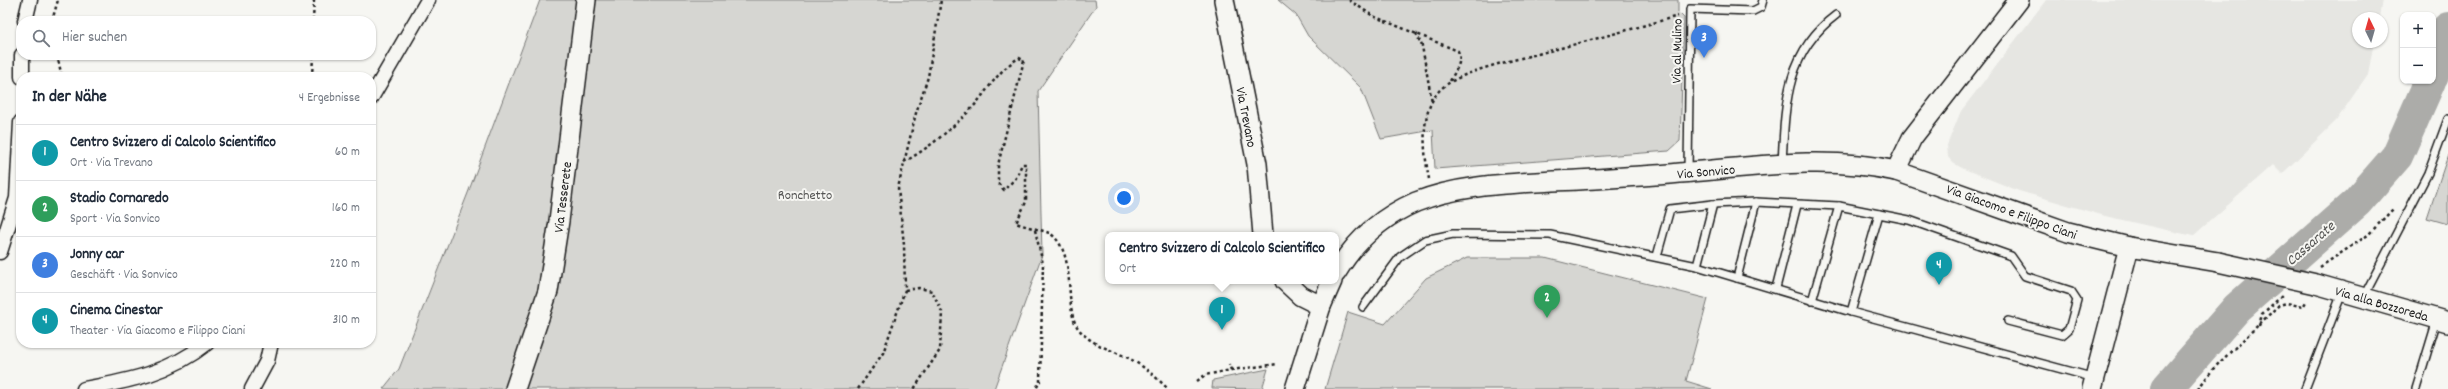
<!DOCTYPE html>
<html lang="de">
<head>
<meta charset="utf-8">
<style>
	body { margin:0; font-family:Dekko,sans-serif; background:#f2f2f3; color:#1f2937 }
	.controls { position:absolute; right:12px; top:12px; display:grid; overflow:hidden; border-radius:8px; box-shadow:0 1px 3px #0004 }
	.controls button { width:36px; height:36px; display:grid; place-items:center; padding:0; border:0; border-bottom:1px solid #e0e1e3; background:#fff; color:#1f2937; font:20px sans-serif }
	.compass { position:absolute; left:2352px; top:12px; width:36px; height:36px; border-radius:50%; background:#fff; box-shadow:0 1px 3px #0004; rotate:355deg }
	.you { position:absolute; left:1124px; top:198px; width:14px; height:14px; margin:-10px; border:3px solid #fff; border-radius:50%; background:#1a73e8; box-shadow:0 0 0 6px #1a73e833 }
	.badge { display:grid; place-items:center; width:26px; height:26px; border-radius:50%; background:#b45309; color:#fff; font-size:13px; font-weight:700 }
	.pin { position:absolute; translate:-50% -33px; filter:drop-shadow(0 1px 2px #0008) }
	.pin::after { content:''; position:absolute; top:21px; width:14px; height:12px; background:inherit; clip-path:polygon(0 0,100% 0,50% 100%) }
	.popup { position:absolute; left:1105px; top:232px; width:234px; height:52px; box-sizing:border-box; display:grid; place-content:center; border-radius:8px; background:#fff; filter:drop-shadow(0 1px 3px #0005); font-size:13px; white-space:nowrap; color:#747a83 }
	.popup b { font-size:15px; color:#1f2937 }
	.popup::after { content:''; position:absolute; left:50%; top:100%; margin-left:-8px; border:8px solid transparent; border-top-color:#fff }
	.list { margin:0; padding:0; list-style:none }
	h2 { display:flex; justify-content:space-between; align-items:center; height:52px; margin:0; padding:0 16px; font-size:17px }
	h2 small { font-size:13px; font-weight:400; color:#747a83 }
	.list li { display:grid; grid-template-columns:26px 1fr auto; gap:12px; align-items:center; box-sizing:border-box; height:56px; padding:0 16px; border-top:1px solid #e0e1e3 }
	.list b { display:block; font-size:15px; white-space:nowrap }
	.list p { margin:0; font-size:13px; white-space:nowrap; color:#747a83 }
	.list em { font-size:13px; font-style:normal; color:#747a83 }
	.icon { flex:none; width:22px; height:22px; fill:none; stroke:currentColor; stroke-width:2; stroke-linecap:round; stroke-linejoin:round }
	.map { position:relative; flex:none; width:2448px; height:389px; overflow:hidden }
	.search { position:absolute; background:#fff; box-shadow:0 1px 3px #0004; left:16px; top:16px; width:360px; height:44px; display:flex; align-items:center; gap:10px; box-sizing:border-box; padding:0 14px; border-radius:16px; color:#747a83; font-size:15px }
	.panel { position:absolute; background:#fff; box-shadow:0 1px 3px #0004; left:16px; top:72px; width:360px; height:276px; border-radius:16px }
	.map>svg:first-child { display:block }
	.built { fill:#e6e6e2 }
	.green { fill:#d6d6d2; stroke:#797977 }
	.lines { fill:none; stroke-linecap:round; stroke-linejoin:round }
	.river { stroke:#acaca9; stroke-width:32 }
	.lane-casing { stroke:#1c1c1c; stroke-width:10 }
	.street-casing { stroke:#1c1c1c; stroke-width:17 }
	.secondary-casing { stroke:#1c1c1c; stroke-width:22 }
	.path { stroke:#1c1c1c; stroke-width:2.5; stroke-dasharray:3 3; stroke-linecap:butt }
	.lane { stroke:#f6f6f2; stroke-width:7 }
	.street { stroke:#f6f6f2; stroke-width:14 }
	.secondary { stroke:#f6f6f2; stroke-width:19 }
	.secondary-bridge-casing { stroke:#1c1c1c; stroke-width:22; stroke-linecap:butt }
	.secondary-bridge { stroke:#f6f6f2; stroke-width:19 }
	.labels { text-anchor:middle; stroke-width:4; stroke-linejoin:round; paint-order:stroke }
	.street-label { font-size:14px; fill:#1c1c1c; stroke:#f6f6f2 }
	.park-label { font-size:14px; fill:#545453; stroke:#f6f6f2 }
	.water-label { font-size:15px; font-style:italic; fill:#565654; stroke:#f6f6f2 }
</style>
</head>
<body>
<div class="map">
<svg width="2448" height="389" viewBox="0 0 2448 389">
	<rect width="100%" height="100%" fill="#f6f6f2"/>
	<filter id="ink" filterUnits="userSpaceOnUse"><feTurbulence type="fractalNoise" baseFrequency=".025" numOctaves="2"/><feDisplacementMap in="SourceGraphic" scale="8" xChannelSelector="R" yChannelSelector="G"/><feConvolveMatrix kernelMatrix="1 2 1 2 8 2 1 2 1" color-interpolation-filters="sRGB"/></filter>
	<g filter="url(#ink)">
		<!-- built -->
		<path class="built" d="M 2046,0 L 2382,0 L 2379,18 L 2358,18 L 2358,42 L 2374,42 L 2368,74 L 2336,121 L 2282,174 L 2273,165 L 2193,236 L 2105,216 L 2019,191 L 1964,169 L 1953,163 L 1948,157 L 1947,145 L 1961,111 Z"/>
		<!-- green -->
		<g class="green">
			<path d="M 540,0 L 1095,0 L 1096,6 L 1038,91 L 1042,255 L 994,389 L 383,389 L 399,369 L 468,193 Z"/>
			<path d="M 1278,0 L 1678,0 L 1678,12 L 1684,18 L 1680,141 L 1669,151 L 1435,169 L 1433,130 L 1381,139 L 1361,88 L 1308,36 L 1296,15 Z"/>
			<path d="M 2448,155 L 2448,224 L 2427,218 Z"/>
			<path d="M 1467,258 L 1545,258 L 1708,299 L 1686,381 L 1712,389 L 1325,389 L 1348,312 L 1385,324 L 1426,278 Z"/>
			<path d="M 1268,369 L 1262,389 L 1212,388 L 1213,380 Z"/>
		</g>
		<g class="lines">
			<!-- river -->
			<g class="river">
				<path d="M 2433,75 L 2448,28"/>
				<path d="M 2166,389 L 2237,308 L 2357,202 L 2397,156 L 2430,81"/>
			</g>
			<defs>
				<g id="lane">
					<path d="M 1782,164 C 1785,106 1785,53 1836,15"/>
					<path d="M 1688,171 L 1690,9 L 1753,11 L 1761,7 L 1763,0"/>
					<path d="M 1713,204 L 1756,202 L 1839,206"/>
					<path d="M 1657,256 L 1670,209 L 1713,204 L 1697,266"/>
					<path d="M 1737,278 L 1756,202"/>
					<path d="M 1776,288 L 1797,205"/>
					<path d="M 2364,296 L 2428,173 L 2448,119"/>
					<path d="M 1812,301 L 1839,206 L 1879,214"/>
					<path d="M 1363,307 L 1400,257 L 1425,240 L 1453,234 L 1550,235 L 1697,266 L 1851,312 L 2095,378"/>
					<path d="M 1851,312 L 1879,214 L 1909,220 L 2011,256 L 2025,276 L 2071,291 L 2077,300 L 2069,329 L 2062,335 L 2008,321"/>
					<path d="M 2305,389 L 2342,293"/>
					<path d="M 2416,389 L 2437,320"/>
				</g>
				<g id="street">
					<path d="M 25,21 L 30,0"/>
					<path d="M 22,77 L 22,55"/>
					<path d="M 371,98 L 428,0"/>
					<path d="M 0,252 L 17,198 L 21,122"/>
					<path d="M 84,389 C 129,381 170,373 207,343"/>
					<path d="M 252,389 L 267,361 L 271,343"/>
				</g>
				<g id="secondary">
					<path d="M 1224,0 L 1257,164 L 1263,235"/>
					<path d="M 1896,171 L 1912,138 L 2019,0"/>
					<path d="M 1336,273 C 1355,241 1381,217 1416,202 C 1458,185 1507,184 1553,181 C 1587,180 1621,177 1655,175 C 1734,170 1818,153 1896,171 L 2068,232 L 2129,247 L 2218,262"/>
					<path d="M 1285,281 L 1301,296 L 1321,306"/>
					<path d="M 2316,284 L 2448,322"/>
					<path d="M 515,389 L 548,291 L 559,221 L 586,0"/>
					<path d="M 1295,389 L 1321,306 L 1332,281"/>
					<path d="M 2092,389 L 2129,247"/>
				</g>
			</defs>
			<!-- lane casing -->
			<use href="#lane" class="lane-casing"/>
			<!-- street casing -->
			<use href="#street" class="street-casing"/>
			<!-- secondary casing -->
			<use href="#secondary" class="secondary-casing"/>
			<!-- path -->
			<g class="path">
				<path d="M 1349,0 L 1373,16 L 1458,51 C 1463,62 1455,71 1450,81"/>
				<path d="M 52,21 L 58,0"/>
				<path d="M 313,21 L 314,0"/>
				<path d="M 1416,33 L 1422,46 L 1432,102"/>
				<path d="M 57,55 L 62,77"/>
				<path d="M 312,77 L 313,55"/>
				<path d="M 904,162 C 929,148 953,128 973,107 C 988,90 999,69 1019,58 L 1024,60 L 998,165 L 998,183 L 1004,190 L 1016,178 L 1022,164 L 1026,164 L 1026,202 L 1016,223 C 1023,226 1047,231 1051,234 C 1078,255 1063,308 1078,328 C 1091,346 1114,350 1132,360 C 1146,368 1157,378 1168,389"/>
				<path d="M 1429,179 C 1424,153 1419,113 1439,91 C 1458,70 1521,59 1549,51 C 1592,40 1635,28 1678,16"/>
				<path d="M 1035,230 L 1043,264 L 1040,381 L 1036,389"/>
				<path d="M 2320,267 L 2368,235 L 2394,208"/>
				<path d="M 905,290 L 919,288 L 932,291 L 942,312 L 940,350 L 914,389"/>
				<path d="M 2259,326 L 2262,314 L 2283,295"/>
				<path d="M 1231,370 L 1278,364"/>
				<path d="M 1197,381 L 1205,375 L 1231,370 L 1229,364"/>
				<path d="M 858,389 L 883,353 L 905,290 L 904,245 L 898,188 L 916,113 L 928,77 L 941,0"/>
				<path d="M 2198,389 L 2213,369 L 2279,305 L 2287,303 L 2303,307 L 2307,300"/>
			</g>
			<!-- lane -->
			<use href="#lane" class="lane"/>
			<!-- street -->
			<use href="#street" class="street"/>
			<!-- secondary -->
			<use href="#secondary" class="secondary"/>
			<defs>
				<path id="secondary-bridge" d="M 2218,262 L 2316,284"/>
			</defs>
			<!-- secondary-bridge casing -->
			<use href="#secondary-bridge" class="secondary-bridge-casing"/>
			<!-- secondary-bridge -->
			<use href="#secondary-bridge" class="secondary-bridge"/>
		</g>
	</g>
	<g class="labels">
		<!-- street labels -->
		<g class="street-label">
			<text transform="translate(1676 51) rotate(-89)" y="5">Via al Mulino</text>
			<text transform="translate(1247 117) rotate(79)" y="5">Via Trevano</text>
			<text transform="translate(1706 171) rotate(-5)" y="5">Via Sonvico</text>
			<text transform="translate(562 197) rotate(-83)" y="5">Via Tesserete</text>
			<text transform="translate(2012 211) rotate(20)" y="5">Via Giacomo e Filippo Ciani</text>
			<text transform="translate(2382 303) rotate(16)" y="5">Via alla Bozzoreda</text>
		</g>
		<!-- park labels -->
		<g class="park-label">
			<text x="805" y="199">Ronchetto</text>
		</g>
		<!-- water labels -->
		<g class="water-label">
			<text transform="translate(2310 243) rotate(-41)" y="5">Cassarate</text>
		</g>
	</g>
</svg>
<div class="controls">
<button>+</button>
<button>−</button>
</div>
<svg class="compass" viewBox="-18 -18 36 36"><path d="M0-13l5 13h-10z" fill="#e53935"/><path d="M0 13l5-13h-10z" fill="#747a83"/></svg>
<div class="you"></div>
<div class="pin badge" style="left:1222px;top:330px;background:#0f9aa8">1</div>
<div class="popup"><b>Centro Svizzero di Calcolo Scientifico</b>Ort</div>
<div class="pin badge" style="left:1547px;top:318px;background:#2e9e5b">2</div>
<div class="pin badge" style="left:1704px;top:58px;background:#3f7fe0">3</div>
<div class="pin badge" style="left:1939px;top:285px;background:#0f9aa8">4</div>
<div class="search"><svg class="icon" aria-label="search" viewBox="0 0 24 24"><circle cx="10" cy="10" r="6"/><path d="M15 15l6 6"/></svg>Hier suchen</div>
<section class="panel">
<h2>In der Nähe<small>4 Ergebnisse</small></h2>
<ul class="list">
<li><span class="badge" style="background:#0f9aa8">1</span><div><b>Centro Svizzero di Calcolo Scientifico</b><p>Ort · Via Trevano</p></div><em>60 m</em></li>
<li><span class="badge" style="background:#2e9e5b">2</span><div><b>Stadio Cornaredo</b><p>Sport · Via Sonvico</p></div><em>160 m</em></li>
<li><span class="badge" style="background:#3f7fe0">3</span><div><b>Jonny car</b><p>Geschäft · Via Sonvico</p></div><em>220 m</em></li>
<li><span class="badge" style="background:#0f9aa8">4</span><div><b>Cinema Cinestar</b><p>Theater · Via Giacomo e Filippo Ciani</p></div><em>310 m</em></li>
</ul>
</section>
</div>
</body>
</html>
